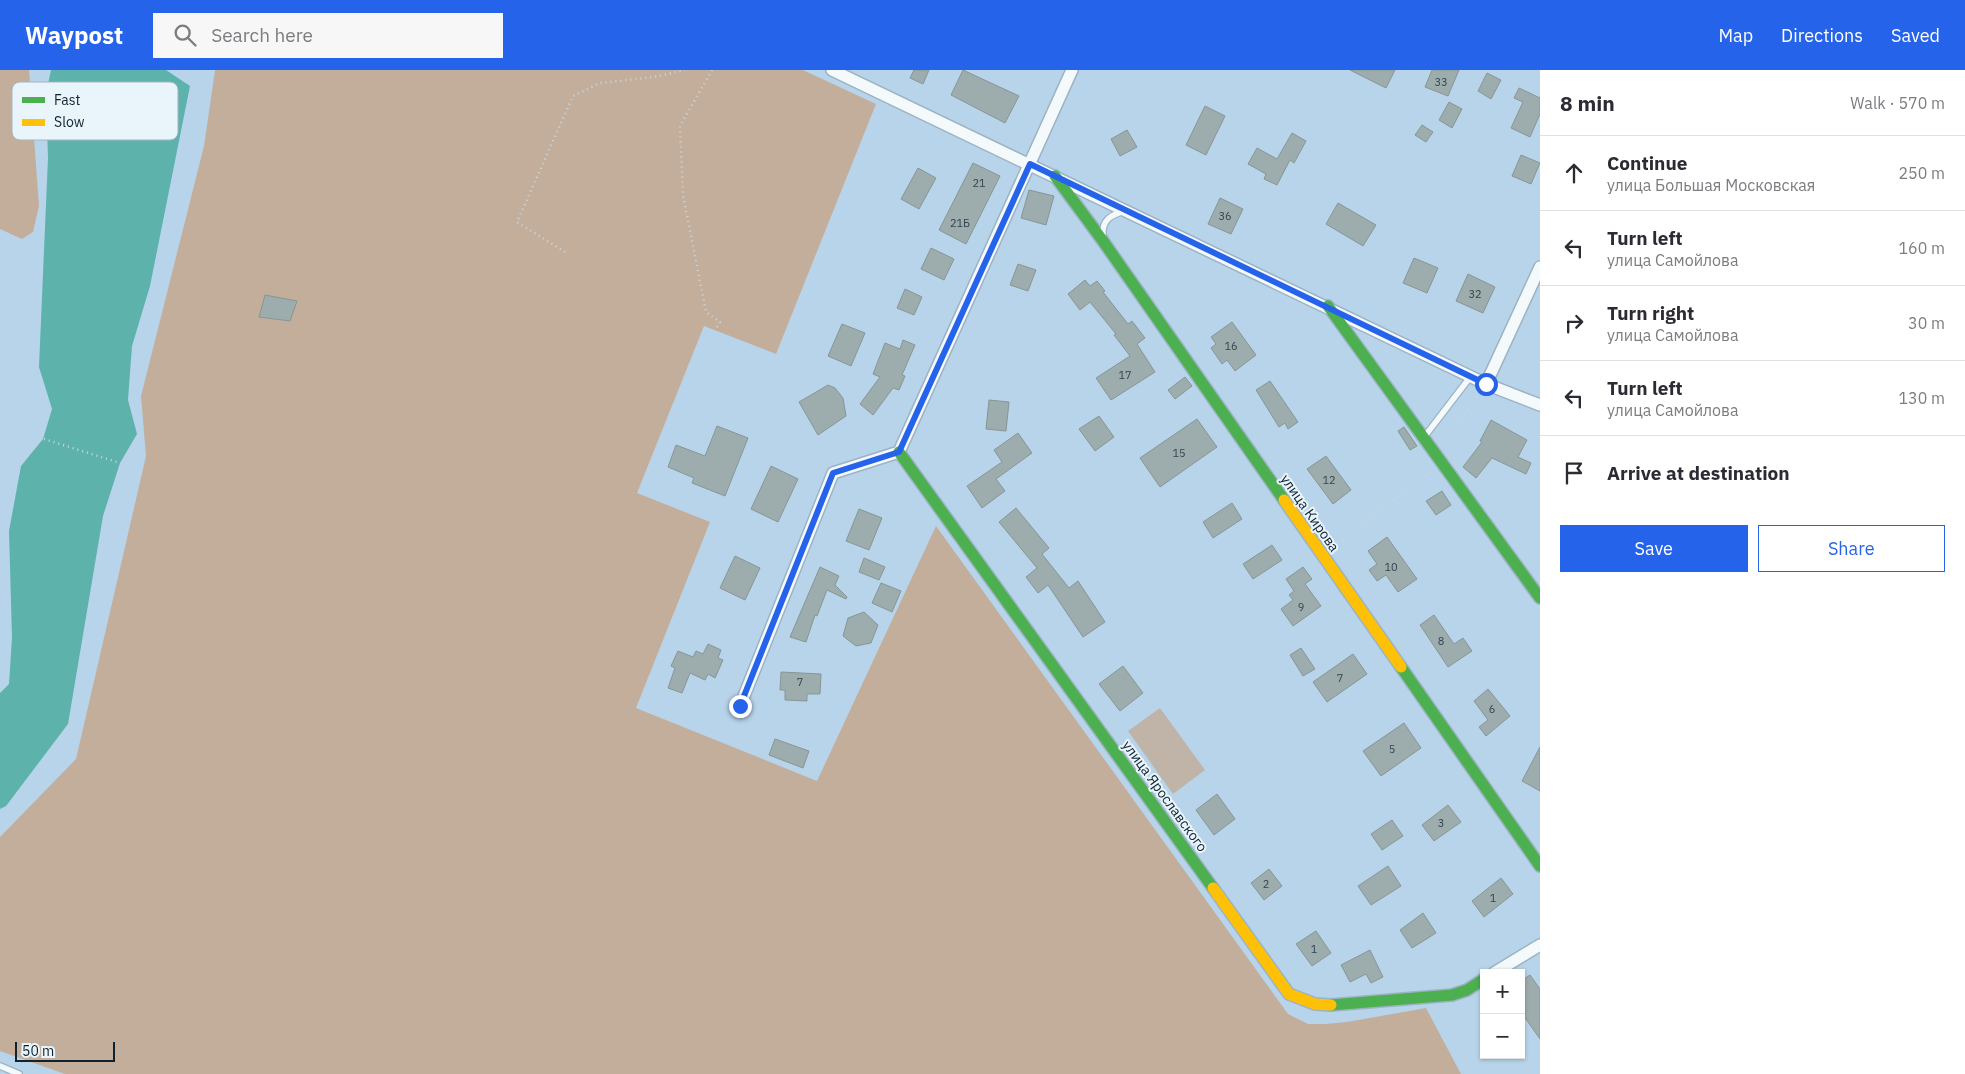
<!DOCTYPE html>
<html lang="en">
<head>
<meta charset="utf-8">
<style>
	body { margin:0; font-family:"IBM Plex Sans",sans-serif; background:#f7f7f7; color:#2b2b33 }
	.controls { position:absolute; right:15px; bottom:15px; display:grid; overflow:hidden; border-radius:0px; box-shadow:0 1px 4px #0004 }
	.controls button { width:45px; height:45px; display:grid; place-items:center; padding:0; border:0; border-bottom:1px solid #e1e1e2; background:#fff; color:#2b2b33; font:25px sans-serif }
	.scale { position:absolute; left:15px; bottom:12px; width:100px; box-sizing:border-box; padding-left:5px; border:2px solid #0e2230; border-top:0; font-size:14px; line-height:18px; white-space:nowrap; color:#0e2230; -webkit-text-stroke:4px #e9f4fb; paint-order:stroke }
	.stop { position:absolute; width:15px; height:15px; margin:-11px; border:4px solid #2563eb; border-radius:50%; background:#fff }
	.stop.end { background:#2563eb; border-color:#fff; box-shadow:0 1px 5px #0008 }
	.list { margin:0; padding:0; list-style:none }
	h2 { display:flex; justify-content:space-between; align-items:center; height:65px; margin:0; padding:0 20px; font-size:21px }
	h2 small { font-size:16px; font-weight:400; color:#7c7c81 }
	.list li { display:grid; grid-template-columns:32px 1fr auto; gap:15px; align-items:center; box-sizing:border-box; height:75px; padding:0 20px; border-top:1px solid #e1e1e2 }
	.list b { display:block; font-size:19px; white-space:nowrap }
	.list p { margin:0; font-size:16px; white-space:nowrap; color:#7c7c81 }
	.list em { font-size:16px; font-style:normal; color:#7c7c81 }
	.actions { display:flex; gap:10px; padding:15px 20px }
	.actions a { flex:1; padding:11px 0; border:1px solid #2563eb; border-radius:0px; text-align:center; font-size:18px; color:#2563eb }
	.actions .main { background:#2563eb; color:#fff }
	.icon { flex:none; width:28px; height:28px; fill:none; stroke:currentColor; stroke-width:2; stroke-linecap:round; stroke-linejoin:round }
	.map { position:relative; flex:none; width:1540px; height:1004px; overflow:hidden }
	header { display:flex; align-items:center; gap:30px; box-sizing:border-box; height:70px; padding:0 25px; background:#2563eb; color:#fff }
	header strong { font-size:24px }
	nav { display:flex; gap:28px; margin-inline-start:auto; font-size:18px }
	.search { width:350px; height:45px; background:#f7f7f7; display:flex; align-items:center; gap:12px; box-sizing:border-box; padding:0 18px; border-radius:0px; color:#7c7c81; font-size:19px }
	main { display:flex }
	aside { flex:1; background:#fff }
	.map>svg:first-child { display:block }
	.green { fill:#c0b3a8 }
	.forest { fill:#c3ae9b }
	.water { fill:#5db2ac }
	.building { fill:#9dacac; stroke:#879696 }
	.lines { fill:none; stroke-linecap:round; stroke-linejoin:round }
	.lane-casing { stroke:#9cb3c3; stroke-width:8 }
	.street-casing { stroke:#9cb3c3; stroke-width:14 }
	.fast-casing { stroke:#9cb3c3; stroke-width:14 }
	.slow-casing { stroke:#9cb3c3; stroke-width:14 }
	.path { stroke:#ccd6dc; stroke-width:2.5; stroke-dasharray:1 4; stroke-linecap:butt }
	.lane { stroke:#f4f9fc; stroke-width:5.5 }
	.street { stroke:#f4f9fc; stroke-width:11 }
	.fast { stroke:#4caf50; stroke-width:11 }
	.slow { stroke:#ffc107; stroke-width:11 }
	.route { stroke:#2563eb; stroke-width:6 }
	.labels { text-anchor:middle; stroke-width:4; stroke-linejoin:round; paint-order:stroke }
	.number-label { font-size:11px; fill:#32444f }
	.street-label { font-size:14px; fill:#0e2230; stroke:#e9f4fb }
	.key { fill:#e9f4fb; stroke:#a7b5be; stroke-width:1 }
	.key-label { font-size:14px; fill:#0e2230 }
</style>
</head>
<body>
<header>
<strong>Waypost</strong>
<div class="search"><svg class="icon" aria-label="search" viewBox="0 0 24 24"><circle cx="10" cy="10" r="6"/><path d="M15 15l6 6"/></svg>Search here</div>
<nav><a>Map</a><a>Directions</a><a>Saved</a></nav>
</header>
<main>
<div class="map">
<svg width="1540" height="1004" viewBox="0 0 1540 1004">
	<rect width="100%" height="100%" fill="#b8d4ea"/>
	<!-- green -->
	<path class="green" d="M 1160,638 L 1205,700 L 1173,724 L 1128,661 Z"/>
	<!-- forest -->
	<g class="forest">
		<path d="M 0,0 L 29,0 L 39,136 L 33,162 L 22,169 L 0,159 Z"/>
		<path d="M 215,0 L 803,0 L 876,34 L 776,284 L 704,256 L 637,423 L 710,452 L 636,638 L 817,711 L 936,456 L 1288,944 L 1308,954 L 1325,954 L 1347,952 L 1426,938 L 1461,1004 L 65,1004 L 0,981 L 0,767 L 76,689 L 146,386 L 141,326 L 204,76 Z"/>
	</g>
	<!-- water -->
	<path class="water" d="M 51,0 L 166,0 L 190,16 L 150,216 L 132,276 L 128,330 L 137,364 L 120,393 L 103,446 L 68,654 L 6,736 L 0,739 L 0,623 L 9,614 L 12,568 L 9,461 L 21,396 L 43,369 L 52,339 L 39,297 L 48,88 L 46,24 Z"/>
	<!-- building -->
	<g class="building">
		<path d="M 914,0 L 929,0 L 923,14 L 910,8 Z"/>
		<path d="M 963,0 L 1019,26 L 1005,53 L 951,25 Z"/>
		<path d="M 1350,0 L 1395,0 L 1386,18 Z"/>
		<path d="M 1432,0 L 1459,0 L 1448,26 L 1425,17 Z"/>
		<path d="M 1487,3 L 1501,10 L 1491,29 L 1478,21 Z"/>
		<path d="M 1519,18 L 1540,28 L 1540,44 L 1530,67 L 1511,58 L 1523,32 L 1514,28 Z"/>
		<path d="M 1449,32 L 1462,39 L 1452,58 L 1439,50 Z"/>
		<path d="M 1205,36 L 1225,46 L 1206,85 L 1186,75 Z"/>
		<path d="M 1422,55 L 1433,62 L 1426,72 L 1415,65 Z"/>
		<path d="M 1127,60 L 1137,77 L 1120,86 L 1111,69 Z"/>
		<path d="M 1292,63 L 1306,71 L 1294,93 L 1290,90 L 1277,115 L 1264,109 L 1266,104 L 1248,94 L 1257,78 L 1277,89 Z"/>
		<path d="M 1521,85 L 1540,93 L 1531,114 L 1512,106 Z"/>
		<path d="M 973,93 L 1000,106 L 966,174 L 939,160 Z"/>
		<path d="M 918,98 L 936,108 L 919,139 L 901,129 Z"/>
		<path d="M 1029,120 L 1054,126 L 1046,155 L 1021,148 Z"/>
		<path d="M 1220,128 L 1243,139 L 1231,164 L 1208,154 Z"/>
		<path d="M 1338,133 L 1376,155 L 1363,176 L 1326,154 Z"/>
		<path d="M 931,178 L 954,189 L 944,210 L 921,199 Z"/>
		<path d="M 1414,188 L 1438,198 L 1427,223 L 1403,213 Z"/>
		<path d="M 1018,194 L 1036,200 L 1028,221 L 1010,215 Z"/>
		<path d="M 1468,204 L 1495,217 L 1483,243 L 1456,231 Z"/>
		<path d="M 1085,210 L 1090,216 L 1097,211 L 1105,221 L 1103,222 L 1128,254 L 1132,251 L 1145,268 L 1137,274 L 1155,302 L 1111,330 L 1096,308 L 1130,286 L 1114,265 L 1116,264 L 1090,232 L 1080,240 L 1068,224 Z"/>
		<path d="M 905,219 L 922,227 L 914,245 L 897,238 Z"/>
		<path d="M 265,225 L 297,231 L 290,251 L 259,247 Z"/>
		<path d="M 1232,252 L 1256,285 L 1235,301 L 1227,290 L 1222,294 L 1211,278 L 1216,274 L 1211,267 Z"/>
		<path d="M 842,254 L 865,263 L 851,296 L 828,286 Z"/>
		<path d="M 903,270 L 915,275 L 902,305 L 905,306 L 899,320 L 893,318 L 873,345 L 860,334 L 880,307 L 873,304 L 885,273 L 900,279 Z"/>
		<path d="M 1185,307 L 1192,316 L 1175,329 L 1168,320 Z"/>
		<path d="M 1270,311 L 1298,352 L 1288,359 L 1285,353 L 1279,357 L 1256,320 Z"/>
		<path d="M 828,315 L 835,318 L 843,328 L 846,346 L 818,365 L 799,332 Z"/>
		<path d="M 989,330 L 1009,332 L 1006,361 L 986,359 Z"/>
		<path d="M 1099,346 L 1114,367 L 1095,381 L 1079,359 Z"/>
		<path d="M 1197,349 L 1217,377 L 1160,417 L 1140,388 Z"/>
		<path d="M 1491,350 L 1527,370 L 1518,387 L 1531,393 L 1526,404 L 1492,388 L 1476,408 L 1463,397 L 1482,372 L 1480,371 Z"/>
		<path d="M 717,356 L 748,368 L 725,426 L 692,413 L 694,408 L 668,397 L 676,375 L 705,386 Z"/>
		<path d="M 1404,357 L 1417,376 L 1410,380 L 1398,361 Z"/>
		<path d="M 1018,363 L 1032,383 L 996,409 L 1005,421 L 982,438 L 967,416 L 1002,392 L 994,380 Z"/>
		<path d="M 1326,386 L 1351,420 L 1333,434 L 1307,399 Z"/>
		<path d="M 771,396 L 798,409 L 778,452 L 751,439 Z"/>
		<path d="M 1442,421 L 1451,435 L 1436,445 L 1426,431 Z"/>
		<path d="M 1232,433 L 1242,449 L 1213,468 L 1203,452 Z"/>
		<path d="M 1016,438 L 1049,478 L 1042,484 L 1069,518 L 1078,511 L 1105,552 L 1083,567 L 1048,515 L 1038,523 L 1026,507 L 1037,498 L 999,452 Z"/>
		<path d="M 859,439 L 882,448 L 869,480 L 846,471 Z"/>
		<path d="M 1387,467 L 1417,509 L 1398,522 L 1386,505 L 1377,511 L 1369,500 L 1377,494 L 1368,481 Z"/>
		<path d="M 1272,475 L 1282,490 L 1253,509 L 1243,494 Z"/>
		<path d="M 735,486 L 760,498 L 745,530 L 720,518 Z"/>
		<path d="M 864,488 L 885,497 L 879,510 L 859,502 Z"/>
		<path d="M 820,497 L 839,506 L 835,515 L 847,527 L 846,529 L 827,520 L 817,546 L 815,545 L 806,572 L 790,567 Z"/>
		<path d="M 1303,497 L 1312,509 L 1305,514 L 1321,536 L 1293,556 L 1281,539 L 1293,530 L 1289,525 L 1294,521 L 1286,509 Z"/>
		<path d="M 881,513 L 901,521 L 892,542 L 872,533 Z"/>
		<path d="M 864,542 L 878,555 L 871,573 L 856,576 L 843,566 L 848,548 Z"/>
		<path d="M 1434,545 L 1454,574 L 1463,568 L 1472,581 L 1448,597 L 1420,555 Z"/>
		<path d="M 708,574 L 721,580 L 718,588 L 723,590 L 715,608 L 708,604 L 705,610 L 690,603 L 682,623 L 668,618 L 675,598 L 671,596 L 678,581 L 693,587 L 696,581 L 703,584 Z"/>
		<path d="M 1301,578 L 1315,599 L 1303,606 L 1290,585 Z"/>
		<path d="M 1353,584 L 1367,604 L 1327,632 L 1313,612 Z"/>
		<path d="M 1123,596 L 1143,623 L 1120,641 L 1099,614 Z"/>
		<path d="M 781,602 L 821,604 L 820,624 L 807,624 L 807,631 L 785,630 L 785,620 L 780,620 Z"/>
		<path d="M 1488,619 L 1510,646 L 1486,666 L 1479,657 L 1488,650 L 1474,631 Z"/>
		<path d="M 1404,653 L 1421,678 L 1381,706 L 1363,681 Z"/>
		<path d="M 775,669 L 809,681 L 803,698 L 769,685 Z"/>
		<path d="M 1540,677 L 1540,721 L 1522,711 Z"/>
		<path d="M 1217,724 L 1235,749 L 1214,765 L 1196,740 Z"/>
		<path d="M 1448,735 L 1461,752 L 1434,771 L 1422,755 Z"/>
		<path d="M 1392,750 L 1403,766 L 1382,780 L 1371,764 Z"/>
		<path d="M 1388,796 L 1401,816 L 1371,835 L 1358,816 Z"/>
		<path d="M 1269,799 L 1282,816 L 1264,830 L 1251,813 Z"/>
		<path d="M 1501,808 L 1513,824 L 1484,847 L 1472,831 Z"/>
		<path d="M 1423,843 L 1436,863 L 1412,878 L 1400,860 Z"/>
		<path d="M 1316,861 L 1331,883 L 1312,896 L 1296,874 Z"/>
		<path d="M 1370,880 L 1383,907 L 1371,913 L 1366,904 L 1350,912 L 1341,895 Z"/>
		<path d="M 1530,905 L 1540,919 L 1540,969 L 1521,942 L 1521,911 Z"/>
	</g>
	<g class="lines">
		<defs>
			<g id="lane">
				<path d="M 1103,164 C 1102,150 1111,145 1124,141"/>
				<path d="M 1425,366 L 1471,306"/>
				<path d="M 0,996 L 19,1004"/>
			</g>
			<g id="street">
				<path d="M 832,0 L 1486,314 L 1540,335"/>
				<path d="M 1486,314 L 1540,197"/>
				<path d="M 740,636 L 833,403 L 899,382 L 1072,0"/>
				<path d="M 1494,903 L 1540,875"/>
			</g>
			<g id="fast">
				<path d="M 1055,106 L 1103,171 L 1284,430"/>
				<path d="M 1328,236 L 1540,528"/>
				<path d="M 899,382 L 1213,818"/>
				<path d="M 1401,597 L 1540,796"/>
				<path d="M 1331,935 L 1452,925 L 1467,920 L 1484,909"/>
			</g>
			<g id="slow">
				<path d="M 1284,430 L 1401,597"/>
				<path d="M 1213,818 L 1289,924 L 1315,934 L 1331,935"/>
			</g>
		</defs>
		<!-- lane casing -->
		<use href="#lane" class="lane-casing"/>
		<!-- street casing -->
		<use href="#street" class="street-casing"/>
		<!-- fast casing -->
		<use href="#fast" class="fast-casing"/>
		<!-- slow casing -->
		<use href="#slow" class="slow-casing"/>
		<!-- path -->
		<g class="path">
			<path d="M 712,0 L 680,56 L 683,125 L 706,242 L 720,252 L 715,260"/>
			<path d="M 565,182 L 517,152 L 573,26 L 600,13 L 654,7 L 685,0"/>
			<path d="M 44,369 L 120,393"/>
			<path d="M 1444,372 L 1479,324"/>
			<path d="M 1334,475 L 1432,402"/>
		</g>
		<!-- lane -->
		<use href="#lane" class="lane"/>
		<!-- street -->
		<use href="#street" class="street"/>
		<!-- fast -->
		<use href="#fast" class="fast"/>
		<!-- slow -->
		<use href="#slow" class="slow"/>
	</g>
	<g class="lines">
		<!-- route -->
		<path class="route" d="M 740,636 L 833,403 L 899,382 L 1030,94 L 1486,314"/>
	</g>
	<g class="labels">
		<!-- number labels -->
		<g class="number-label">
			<text x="1441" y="16">33</text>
			<text x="979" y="117">21</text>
			<text x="1225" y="150">36</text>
			<text x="960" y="157">21Б</text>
			<text x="1475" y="228">32</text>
			<text x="1231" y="280">16</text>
			<text x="1125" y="309">17</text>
			<text x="1179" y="387">15</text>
			<text x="1329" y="414">12</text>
			<text x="1391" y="501">10</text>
			<text x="1301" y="541">9</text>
			<text x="1441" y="575">8</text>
			<text x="1340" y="612">7</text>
			<text x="800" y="616">7</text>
			<text x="1492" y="643">6</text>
			<text x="1392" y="683">5</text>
			<text x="1441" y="757">3</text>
			<text x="1266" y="818">2</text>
			<text x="1493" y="832">1</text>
			<text x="1314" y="883">1</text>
		</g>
		<!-- street labels -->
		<g class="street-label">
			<text transform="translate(1310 443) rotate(55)" y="5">улица Кирова</text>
			<text transform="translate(1165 726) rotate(54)" y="5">улица Ярославского</text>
		</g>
	</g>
	<!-- legend -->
	<rect x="12" y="12" width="166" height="58" rx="8" class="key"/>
	<rect x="22" y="27" width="23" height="6" fill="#4caf50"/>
	<rect x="22" y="49" width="23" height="7" fill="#ffc107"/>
	<g class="key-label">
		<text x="54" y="35">Fast</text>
		<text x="54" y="57">Slow</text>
	</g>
</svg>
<div class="controls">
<button>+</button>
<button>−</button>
</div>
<div class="scale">50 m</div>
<div class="stop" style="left:1486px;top:314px"></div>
<div class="stop end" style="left:740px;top:636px"></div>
</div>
<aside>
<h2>8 min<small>Walk · 570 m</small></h2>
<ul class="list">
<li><svg class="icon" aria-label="ahead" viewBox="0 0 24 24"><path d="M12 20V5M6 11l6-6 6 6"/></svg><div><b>Continue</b><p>улица Большая Московская</p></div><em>250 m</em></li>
<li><svg class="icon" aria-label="left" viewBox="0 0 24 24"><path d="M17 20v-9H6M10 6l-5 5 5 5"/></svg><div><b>Turn left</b><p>улица Самойлова</p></div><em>160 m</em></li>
<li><svg class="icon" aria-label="right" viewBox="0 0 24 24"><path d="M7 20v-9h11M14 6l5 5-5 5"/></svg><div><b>Turn right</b><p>улица Самойлова</p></div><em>30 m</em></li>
<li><svg class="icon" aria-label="left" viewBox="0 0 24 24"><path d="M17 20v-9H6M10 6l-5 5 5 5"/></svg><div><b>Turn left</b><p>улица Самойлова</p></div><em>130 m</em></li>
<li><svg class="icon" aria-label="arrive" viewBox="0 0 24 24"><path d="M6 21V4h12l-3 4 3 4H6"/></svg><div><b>Arrive at destination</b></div></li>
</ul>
<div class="actions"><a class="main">Save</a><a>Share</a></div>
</aside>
</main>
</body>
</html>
